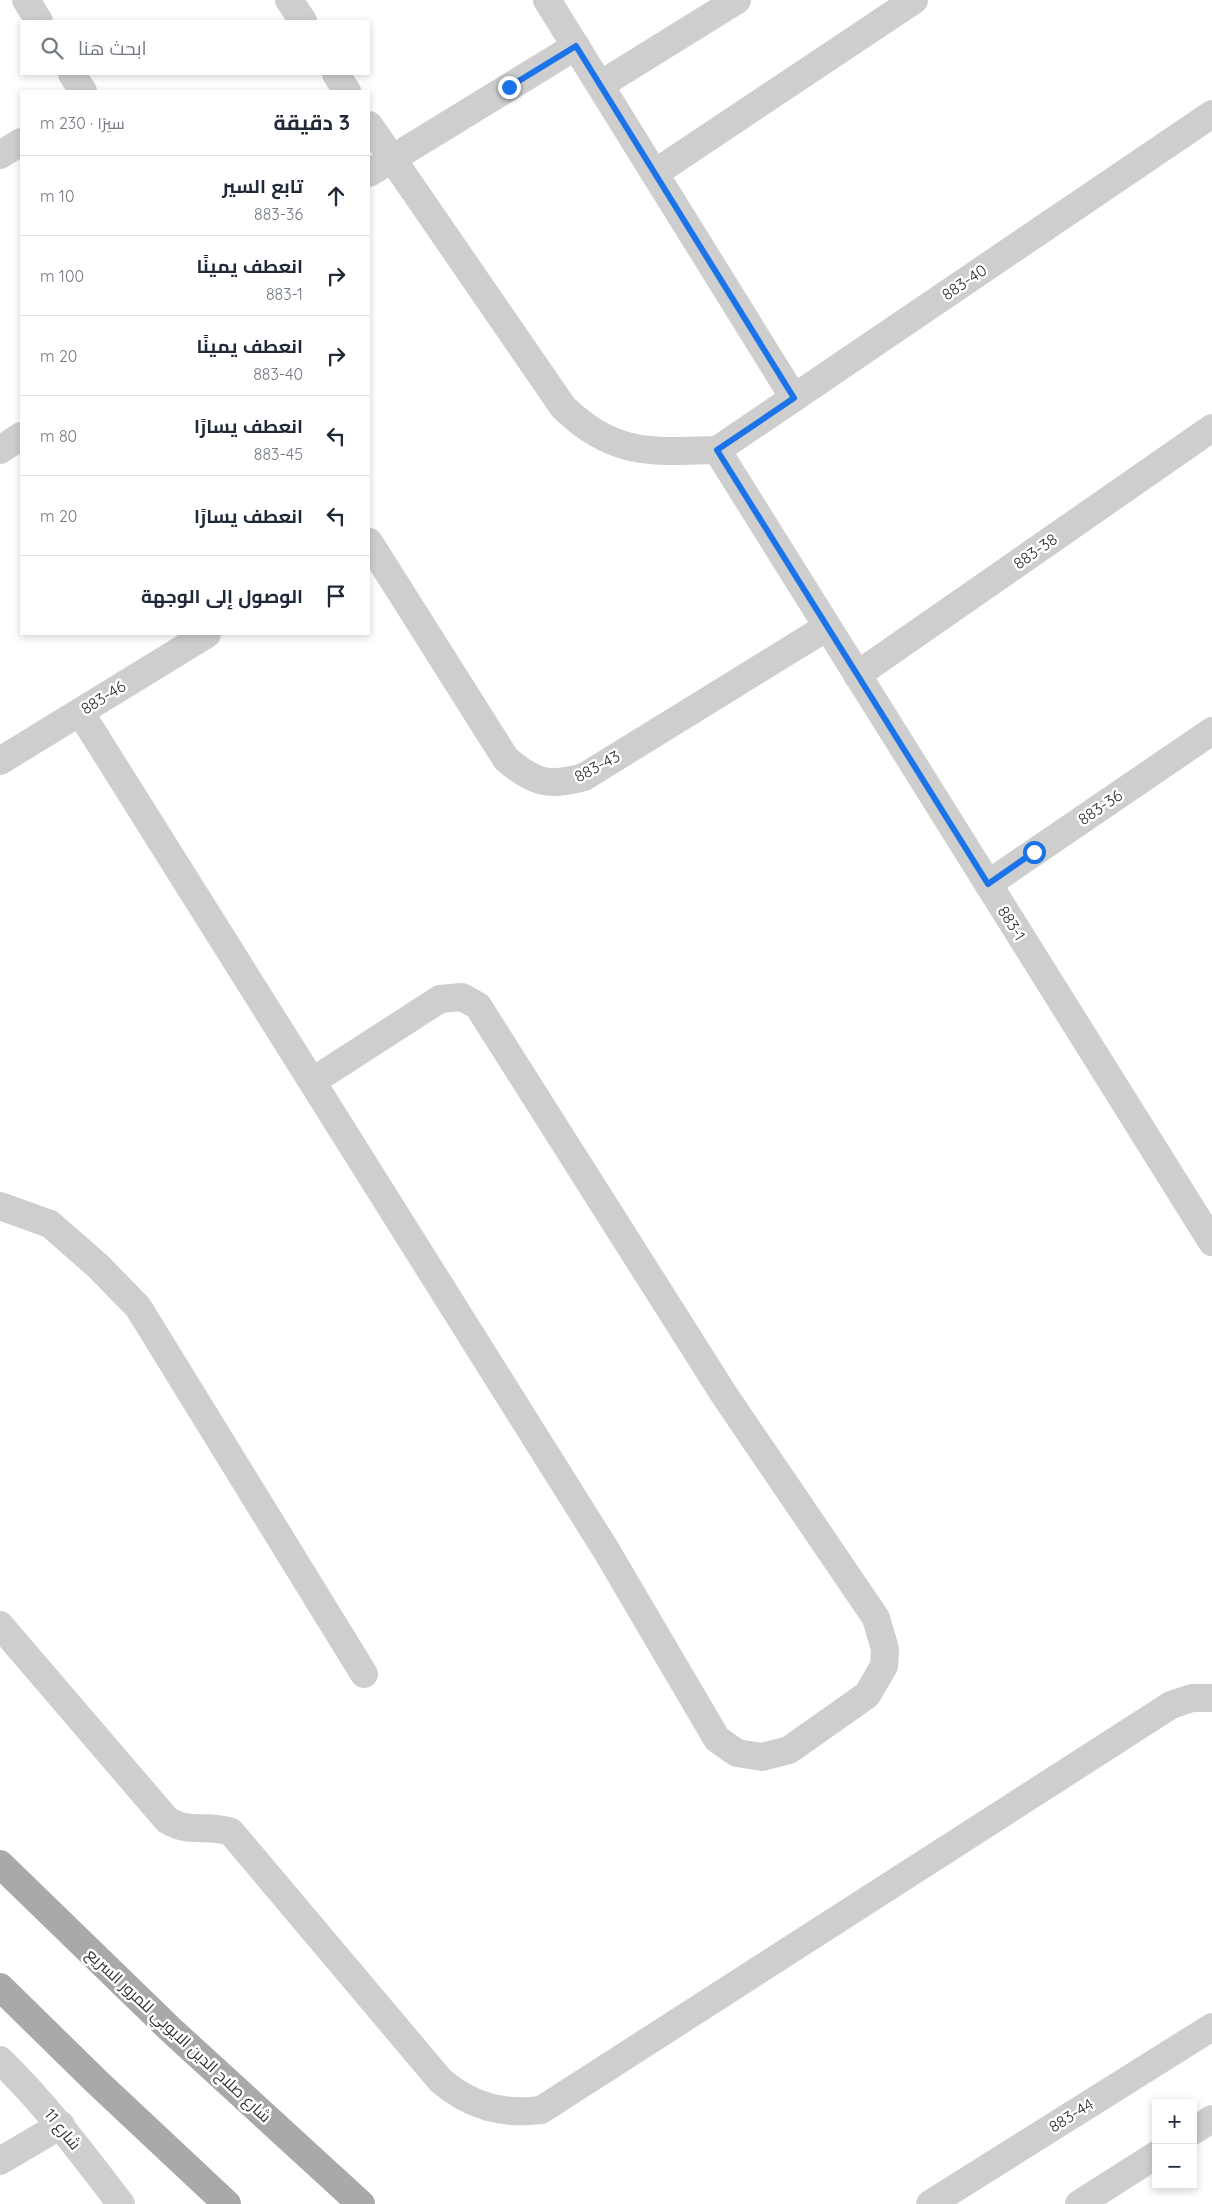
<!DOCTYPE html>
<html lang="ar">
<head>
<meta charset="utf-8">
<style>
	body { margin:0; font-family:Quicksand,Cairo,sans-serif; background:#f6f6f7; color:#1f2937; direction:rtl }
	.controls { position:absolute; right:15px; bottom:15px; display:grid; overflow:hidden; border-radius:0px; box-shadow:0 2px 8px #0003 }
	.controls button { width:45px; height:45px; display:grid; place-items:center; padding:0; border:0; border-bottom:1px solid #e0e1e3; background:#fff; color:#1f2937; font:25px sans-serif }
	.stop { position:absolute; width:15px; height:15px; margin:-11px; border:4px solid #1a73e8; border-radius:50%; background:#fff }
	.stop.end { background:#1a73e8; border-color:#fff; box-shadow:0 1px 5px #0008 }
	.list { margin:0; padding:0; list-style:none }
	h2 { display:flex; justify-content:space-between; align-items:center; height:65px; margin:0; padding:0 20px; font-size:21px }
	h2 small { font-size:16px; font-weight:400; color:#747a83 }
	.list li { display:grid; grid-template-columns:32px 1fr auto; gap:15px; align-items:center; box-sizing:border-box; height:80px; padding:0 20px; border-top:1px solid #e0e1e3 }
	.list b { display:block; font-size:19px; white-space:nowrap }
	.list p { margin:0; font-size:16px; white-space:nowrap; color:#747a83 }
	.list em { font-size:16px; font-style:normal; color:#747a83 }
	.icon { flex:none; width:28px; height:28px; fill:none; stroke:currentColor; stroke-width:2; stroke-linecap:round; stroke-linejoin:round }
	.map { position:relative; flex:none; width:1212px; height:2204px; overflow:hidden; direction:ltr }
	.search { position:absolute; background:#fff; box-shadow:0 2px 8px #0003; left:20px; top:20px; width:350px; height:55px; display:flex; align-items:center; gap:12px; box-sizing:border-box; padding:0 18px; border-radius:0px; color:#747a83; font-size:19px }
	.panel { position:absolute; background:#fff; box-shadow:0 2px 8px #0003; left:20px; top:90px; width:350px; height:545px; border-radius:0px; direction:rtl }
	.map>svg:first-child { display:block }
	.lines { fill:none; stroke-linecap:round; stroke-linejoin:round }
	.minor { stroke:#cecece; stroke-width:28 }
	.major { stroke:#a9a9a9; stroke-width:28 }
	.route { stroke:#1a73e8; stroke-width:6 }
	.labels { text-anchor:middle; stroke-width:5; stroke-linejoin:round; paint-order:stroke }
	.street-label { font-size:16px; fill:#313131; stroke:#fff }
</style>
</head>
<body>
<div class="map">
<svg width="1212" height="2204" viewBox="0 0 1212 2204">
	<rect width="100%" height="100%" fill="#fff"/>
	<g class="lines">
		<!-- minor -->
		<g class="minor">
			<path d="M 26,0 L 39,21"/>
			<path d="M 289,0 L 303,21"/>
			<path d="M 547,0 L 794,398"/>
			<path d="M 72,74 L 83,91"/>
			<path d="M 336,74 L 347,91"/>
			<path d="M 600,85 L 737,0"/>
			<path d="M 369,125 L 563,407 C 613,456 651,452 717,450"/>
			<path d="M 0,155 L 21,142"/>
			<path d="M 369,173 L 576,46"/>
			<path d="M 655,173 L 914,0"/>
			<path d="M 0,450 L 21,436"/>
			<path d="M 717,450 L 1212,1242"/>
			<path d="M 717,450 L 1212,114"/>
			<path d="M 369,542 L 506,759 C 534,783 549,787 584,777 L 827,627"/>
			<path d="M 857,675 L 1212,428"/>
			<path d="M 80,712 L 606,1550 L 717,1739 L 737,1753 L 762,1757 L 789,1750 L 867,1695 L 884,1666 L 885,1649 L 876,1618 L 725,1396 L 478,1006 L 462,997 L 440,999 L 313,1081"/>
			<path d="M 0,761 L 207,634"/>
			<path d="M 988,884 L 1212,731"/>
			<path d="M 0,1206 L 50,1224 L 98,1266 L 138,1307 L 364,1674"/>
			<path d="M 0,1625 L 167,1820 C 192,1835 206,1823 231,1832 L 441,2081 C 471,2106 502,2115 541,2110 L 1171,1705 L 1192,1698 L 1212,1698"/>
			<path d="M 0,2060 C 46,2105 82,2153 121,2204"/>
			<path d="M 1193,2131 L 1212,2119"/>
			<path d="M 0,2161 L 61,2125"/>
			<path d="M 930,2204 L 1212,2027"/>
			<path d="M 1079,2204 L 1156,2155"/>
		</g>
		<!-- major -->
		<g class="major">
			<path d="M 0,1864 L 171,2030 L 361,2204"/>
			<path d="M 0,1987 L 98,2083 L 227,2204"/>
		</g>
	</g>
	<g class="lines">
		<!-- route -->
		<path class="route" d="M 509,87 L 576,46 L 794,398 L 717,450 L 988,884 L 1034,852"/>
	</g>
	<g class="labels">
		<!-- street labels -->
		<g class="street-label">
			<text transform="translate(964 282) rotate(-34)" y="6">883-40</text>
			<text transform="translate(1035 551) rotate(-35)" y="6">883-38</text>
			<text transform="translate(103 697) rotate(-32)" y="6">883-46</text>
			<text transform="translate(597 766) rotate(-28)" y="6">883-43</text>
			<text transform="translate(1100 807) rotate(-34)" y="6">883-36</text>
			<text transform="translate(1012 923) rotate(58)" y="6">883-1</text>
			<text transform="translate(179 2035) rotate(43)" y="6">شارع صلاح الدين الايوبي للمرور السريع</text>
			<text transform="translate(1071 2115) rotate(-32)" y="6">883-44</text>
			<text transform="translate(63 2129) rotate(51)" y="6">شارع 11</text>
		</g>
	</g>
</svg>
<div class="controls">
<button>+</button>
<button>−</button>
</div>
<div class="stop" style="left:1034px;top:852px"></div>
<div class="stop end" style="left:509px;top:87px"></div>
<div class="search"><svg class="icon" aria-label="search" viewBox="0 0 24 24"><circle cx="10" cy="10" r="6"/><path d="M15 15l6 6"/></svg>ابحث هنا</div>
<section class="panel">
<h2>3 دقيقة<small>سيرًا · 230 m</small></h2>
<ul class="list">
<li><svg class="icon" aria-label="ahead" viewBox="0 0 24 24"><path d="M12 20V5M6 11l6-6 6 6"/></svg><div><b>تابع السير</b><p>883-36</p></div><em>10 m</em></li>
<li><svg class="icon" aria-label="right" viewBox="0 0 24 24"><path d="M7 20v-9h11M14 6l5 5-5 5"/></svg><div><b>انعطف يمينًا</b><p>883-1</p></div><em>100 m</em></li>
<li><svg class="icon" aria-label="right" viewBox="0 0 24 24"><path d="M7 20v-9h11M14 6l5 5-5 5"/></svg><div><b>انعطف يمينًا</b><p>883-40</p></div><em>20 m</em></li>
<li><svg class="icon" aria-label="left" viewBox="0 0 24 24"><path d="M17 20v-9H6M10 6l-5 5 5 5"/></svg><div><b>انعطف يسارًا</b><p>883-45</p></div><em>80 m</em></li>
<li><svg class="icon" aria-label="left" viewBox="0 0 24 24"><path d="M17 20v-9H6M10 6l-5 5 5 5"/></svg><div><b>انعطف يسارًا</b></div><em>20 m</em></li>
<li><svg class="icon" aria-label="arrive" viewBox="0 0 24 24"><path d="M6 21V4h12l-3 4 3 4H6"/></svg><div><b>الوصول إلى الوجهة</b></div></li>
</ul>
</section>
</div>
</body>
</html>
